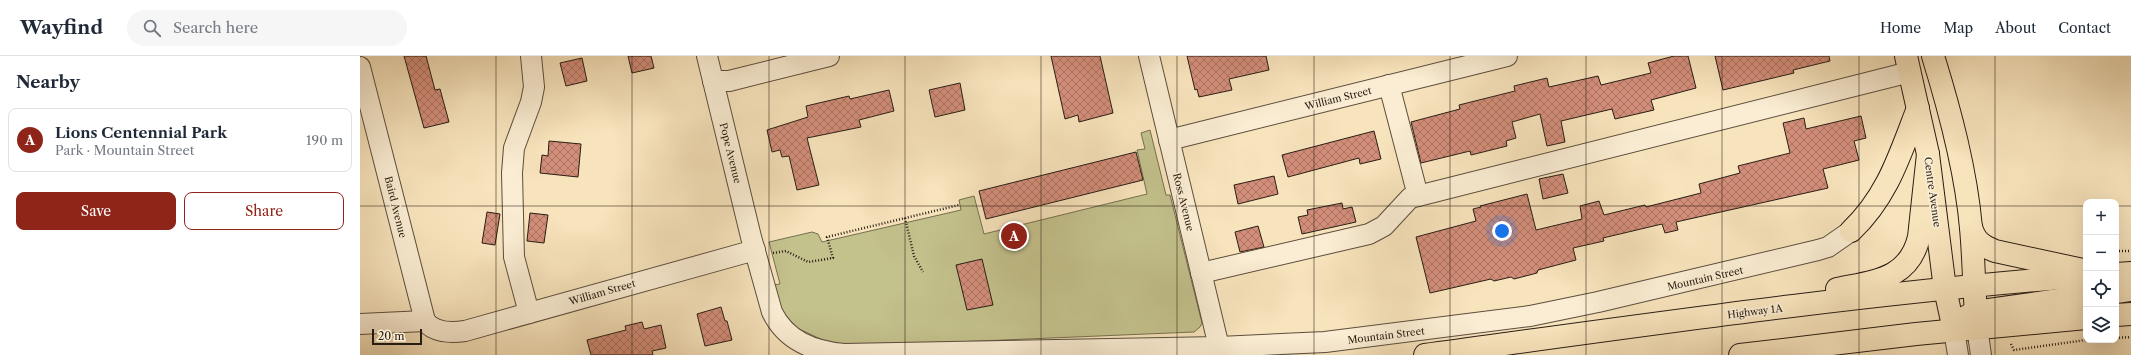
<!DOCTYPE html>
<html lang="en">
<head>
<meta charset="utf-8">
<style>
	body { margin:0; font-family:"Libre Caslon Text",serif; background:#f6f6f7; color:#1f2937 }
	.controls { position:absolute; right:12px; bottom:12px; display:grid; overflow:hidden; border-radius:8px; box-shadow:0 4px 16px #0002 }
	.controls button { width:36px; height:36px; display:grid; place-items:center; padding:0; border:0; border-bottom:1px solid #e0e1e3; background:#fff; color:#1f2937; font:20px sans-serif }
	.scale { position:absolute; left:12px; bottom:10px; width:50px; box-sizing:border-box; padding-left:4px; border:2px solid #281d13; border-top:0; font-size:11px; line-height:14px; white-space:nowrap; color:#281d13; -webkit-text-stroke:3px #faedd3; paint-order:stroke }
	.you { position:absolute; left:1142px; top:175px; width:14px; height:14px; margin:-10px; border:3px solid #fff; border-radius:50%; background:#1a73e8; box-shadow:0 0 0 6px #1a73e833 }
	.badge { display:grid; place-items:center; width:26px; height:26px; border-radius:50%; background:#8f2418; color:#fff; font-size:13px; font-weight:700 }
	.pin { position:absolute; translate:-50% -50%; border:2px solid #fff; box-shadow:0 1px 4px #0006 }
	.list { margin:0; padding:0; list-style:none }
	h2 { display:flex; justify-content:space-between; align-items:center; height:52px; margin:0; padding:0 16px; font-size:17px }
	h2 small { font-size:13px; font-weight:400; color:#747a83 }
	.list li { display:grid; grid-template-columns:26px 1fr auto; gap:12px; align-items:center; box-sizing:border-box; height:64px; margin:0 8px 8px; padding:0 8px; border:1px solid #e0e1e3; border-radius:8px }
	.list b { display:block; font-size:15px; white-space:nowrap }
	.list p { margin:0; font-size:13px; white-space:nowrap; color:#747a83 }
	.list em { font-size:13px; font-style:normal; color:#747a83 }
	.actions { display:flex; gap:8px; padding:12px 16px }
	.actions a { flex:1; padding:9px 0; border:1px solid #8f2418; border-radius:8px; text-align:center; font-size:14px; color:#8f2418 }
	.actions .main { background:#8f2418; color:#fff }
	.icon { flex:none; width:22px; height:22px; fill:none; stroke:currentColor; stroke-width:2; stroke-linecap:round; stroke-linejoin:round }
	.map { position:relative; flex:none; width:1771px; height:299px; overflow:hidden }
	header { display:flex; align-items:center; gap:24px; box-sizing:border-box; height:56px; padding:0 20px; background:#fff; border-bottom:1px solid #e0e1e3 }
	header strong { font-size:19px }
	nav { display:flex; gap:22px; margin-inline-start:auto; font-size:14px }
	.search { width:280px; height:36px; background:#f6f6f7; display:flex; align-items:center; gap:10px; box-sizing:border-box; padding:0 14px; border-radius:22px; color:#747a83; font-size:15px }
	main { display:flex }
	aside { flex:1; background:#fff }
	.map>svg:first-child { display:block }
	.park { fill:#c3c18c; stroke:#766f50 }
	.building { fill:url(#building-cross-hatch); stroke:#281d13 }
	.lines { fill:none; stroke-linecap:round; stroke-linejoin:round }
	.minor-casing { stroke:#5c4e3d; stroke-width:22 }
	.major-casing { stroke:#281d13; stroke-width:24 }
	.path { stroke:#281d13; stroke-width:2.5; stroke-dasharray:1 2; stroke-linecap:butt }
	.minor { stroke:#faedd3; stroke-width:20 }
	.major { stroke:#f7e3bc; stroke-width:22 }
	.grid { fill:none; stroke:#281d13; stroke-width:1; stroke-opacity:0.55 }
	.labels { text-anchor:middle; stroke-width:3.5; stroke-linejoin:round; paint-order:stroke }
	.street-label { font-size:10px; fill:#281d13; stroke:#faedd3 }
</style>
</head>
<body>
<header>
<strong>Wayfind</strong>
<div class="search"><svg class="icon" aria-label="search" viewBox="0 0 24 24"><circle cx="10" cy="10" r="6"/><path d="M15 15l6 6"/></svg>Search here</div>
<nav><a>Home</a><a>Map</a><a>About</a><a>Contact</a></nav>
</header>
<main>
<aside>
<h2>Nearby<small></small></h2>
<ul class="list">
<li><span class="badge">A</span><div><b>Lions Centennial Park</b><p>Park · Mountain Street</p></div><em>190 m</em></li>
</ul>
<div class="actions"><a class="main">Save</a><a>Share</a></div>
</aside>
<div class="map">
<svg width="1771" height="299" viewBox="0 0 1771 299">
	<defs>
		<pattern id="building-cross-hatch" width="8" height="8" patternUnits="userSpaceOnUse"><rect width="8" height="8" fill="#d38e7a"/><path d="M0 0l8 8M0 8l8-8" fill="none" stroke="#ab7363"/></pattern>
	</defs>
	<rect width="100%" height="100%" fill="#f7e3bc"/>
	<filter id="stains"><feTurbulence type="fractalNoise" baseFrequency=".005" numOctaves="4"/><feColorMatrix values="0 0 0 0 .2 0 0 0 0 .09 0 0 0 0 .02 0 0 0 .5 -.17"/></filter>
	<radialGradient id="worn" r=".72"><stop offset=".6" stop-color="#630" stop-opacity="0"/><stop offset="1" stop-color="#630" stop-opacity=".3"/></radialGradient>
	<!-- park -->
	<path class="park" d="M 790,74 L 806,139 L 810,139 L 842,267 L 840,271 L 834,276 L 500,290 L 467,286 L 437,272 L 421,255 L 413,229 L 420,228 L 409,186 L 452,176 L 458,178 L 462,186 L 601,154 L 599,144 L 614,140 L 624,178 L 787,138 L 777,94 L 785,93 L 781,77 Z"/>
	<!-- building -->
	<g class="building">
		<path d="M 44,0 L 66,0 L 75,34 L 80,33 L 89,66 L 64,72 Z"/>
		<path d="M 268,0 L 291,0 L 294,12 L 272,17 Z"/>
		<path d="M 691,0 L 740,0 L 753,57 L 719,66 L 718,59 L 705,63 Z"/>
		<path d="M 827,0 L 906,0 L 909,14 L 869,23 L 872,34 L 839,41 L 837,33 L 835,34 Z"/>
		<path d="M 1314,0 L 1328,0 L 1336,32 L 1291,44 L 1294,54 L 1255,63 L 1252,53 L 1201,65 L 1205,86 L 1187,90 L 1180,58 L 1152,66 L 1156,82 L 1146,85 L 1147,90 L 1111,99 L 1110,95 L 1061,107 L 1051,66 L 1100,53 L 1099,49 L 1155,35 L 1154,30 L 1187,22 L 1189,31 L 1238,20 L 1241,29 L 1291,17 L 1288,7 Z"/>
		<path d="M 1355,0 L 1469,0 L 1470,5 L 1433,14 L 1434,17 L 1363,34 Z"/>
		<path d="M 222,2 L 227,25 L 206,30 L 200,7 Z"/>
		<path d="M 600,27 L 605,54 L 575,61 L 569,34 Z"/>
		<path d="M 529,34 L 534,55 L 499,64 L 501,71 L 447,82 L 459,129 L 437,134 L 429,100 L 422,101 L 420,94 L 412,96 L 407,74 L 448,61 L 446,50 L 489,40 L 490,43 Z"/>
		<path d="M 1501,60 L 1506,82 L 1494,85 L 1499,104 L 1463,113 L 1468,132 L 1316,166 L 1318,174 L 1305,177 L 1302,168 L 1243,182 L 1244,185 L 1213,192 L 1216,204 L 1178,214 L 1177,217 L 1154,223 L 1151,221 L 1134,225 L 1131,223 L 1070,237 L 1056,181 L 1116,165 L 1113,153 L 1121,151 L 1120,150 L 1167,138 L 1176,174 L 1222,163 L 1220,150 L 1239,145 L 1244,159 L 1285,149 L 1286,151 L 1341,137 L 1339,128 L 1380,117 L 1378,110 L 1430,97 L 1423,67 L 1444,62 L 1446,73 Z"/>
		<path d="M 1014,75 L 1021,103 L 1000,108 L 999,102 L 928,121 L 922,99 Z"/>
		<path d="M 189,85 L 221,88 L 218,121 L 180,117 L 182,99 L 188,100 Z"/>
		<path d="M 776,96 L 783,124 L 626,163 L 619,135 Z"/>
		<path d="M 1203,118 L 1208,137 L 1183,143 L 1179,123 Z"/>
		<path d="M 914,120 L 918,138 L 878,148 L 874,129 Z"/>
		<path d="M 982,147 L 983,153 L 992,151 L 996,166 L 942,178 L 938,161 L 948,159 L 947,154 Z"/>
		<path d="M 127,156 L 140,158 L 135,189 L 122,187 Z"/>
		<path d="M 170,157 L 188,159 L 184,187 L 167,185 Z"/>
		<path d="M 898,170 L 904,191 L 880,196 L 875,176 Z"/>
		<path d="M 622,203 L 633,249 L 607,254 L 596,209 Z"/>
		<path d="M 361,251 L 365,265 L 367,265 L 372,284 L 345,290 L 337,258 Z"/>
		<path d="M 282,266 L 284,273 L 301,269 L 306,292 L 292,295 L 293,299 L 231,299 L 227,284 L 266,274 L 265,270 Z"/>
	</g>
	<g class="lines">
		<defs>
			<g id="minor">
				<path d="M 347,0 L 391,181 L 412,256 C 426,285 453,295 484,298 L 859,291 L 965,286 L 1170,260 L 1238,246 L 1458,194 L 1468,191 L 1491,175"/>
				<path d="M 789,0 L 859,291"/>
				<path d="M 0,11 L 65,265 C 74,277 91,277 105,275 L 395,194"/>
				<path d="M 353,25 L 369,25 L 469,0"/>
				<path d="M 1029,29 L 1058,140"/>
				<path d="M 809,84 L 1147,0"/>
				<path d="M 841,217 L 1009,178 L 1024,170 L 1050,142 L 1550,16"/>
				<path d="M 169,257 L 154,201 L 152,117 L 154,92 L 171,46 L 174,31 L 171,0"/>
				<path d="M 0,268 L 65,265"/>
				<path d="M 1617,271 L 1621,299"/>
				<path d="M 1594,274 L 1598,299"/>
			</g>
			<g id="major">
				<path d="M 1546,0 L 1568,98 L 1585,233 L 1594,274"/>
				<path d="M 1573,0 C 1590,55 1606,114 1611,172 C 1614,205 1614,238 1617,271"/>
				<path d="M 1611,171 C 1615,185 1622,190 1635,195 L 1723,214"/>
				<path d="M 1491,175 C 1528,140 1540,98 1558,52"/>
				<path d="M 1756,218 L 1771,217"/>
				<path d="M 1477,233 C 1514,225 1549,224 1559,181 L 1568,98"/>
				<path d="M 1756,236 L 1771,234"/>
				<path d="M 1756,259 L 1771,258"/>
				<path d="M 1602,263 L 1615,256 L 1726,240"/>
				<path d="M 1065,299 C 1285,269 1505,237 1726,220"/>
				<path d="M 1380,299 L 1556,278 L 1726,262"/>
			</g>
		</defs>
		<!-- minor casing -->
		<use href="#minor" class="minor-casing"/>
		<!-- major casing -->
		<use href="#major" class="major-casing"/>
		<!-- path -->
		<g class="path">
			<path d="M 545,162 L 554,200 L 563,216"/>
			<path d="M 1756,195 L 1771,195"/>
			<path d="M 413,197 L 426,195 L 448,206 L 473,202 L 467,181 L 599,149"/>
			<path d="M 1756,282 L 1771,281"/>
			<path d="M 1651,288 L 1654,294 L 1726,284"/>
		</g>
		<!-- minor -->
		<use href="#minor" class="minor"/>
		<!-- major -->
		<use href="#major" class="major"/>
	</g>
	<!-- grid -->
	<path class="grid" d="M 136,0 L 136,299M 272,0 L 272,299M 409,0 L 409,299M 545,0 L 545,299M 681,0 L 681,299M 817,0 L 817,299M 954,0 L 954,299M 1090,0 L 1090,299M 1226,0 L 1226,299M 1362,0 L 1362,299M 1499,0 L 1499,299M 1635,0 L 1635,299M 0,150 L 1726,150M 1756,150 L 1771,150"/>
	<g class="labels">
		<!-- street labels -->
		<g class="street-label">
			<text transform="translate(978 42) rotate(-14)" y="4">William Street</text>
			<text transform="translate(371 97) rotate(76)" y="4">Pope Avenue</text>
			<text transform="translate(1573 136) rotate(82)" y="4">Centre Avenue</text>
			<text transform="translate(824 146) rotate(76)" y="4">Ross Avenue</text>
			<text transform="translate(36 151) rotate(76)" y="4">Baird Avenue</text>
			<text transform="translate(1345 222) rotate(-13)" y="4">Mountain Street</text>
			<text transform="translate(242 236) rotate(-16)" y="4">William Street</text>
			<text transform="translate(1395 255) rotate(-7)" y="4">Highway 1A</text>
			<text transform="translate(1026 279) rotate(-7)" y="4">Mountain Street</text>
		</g>
	</g>
	<rect width="100%" height="100%" filter="url(#stains)"/>
	<rect width="100%" height="100%" fill="url(#worn)"/>
</svg>
<div class="controls">
<button>+</button>
<button>−</button>
<button><svg class="icon" aria-label="locate" viewBox="0 0 24 24"><circle cx="12" cy="12" r="6"/><path d="M12 2v4M12 18v4M2 12h4M18 12h4"/></svg></button>
<button><svg class="icon" aria-label="layers" viewBox="0 0 24 24"><path d="M12 4l9 5-9 5-9-5zM3 14l9 5 9-5"/></svg></button>
</div>
<div class="scale">20 m</div>
<div class="you"></div>
<div class="pin badge" style="left:654px;top:180px">A</div>
</div>
</main>
</body>
</html>
